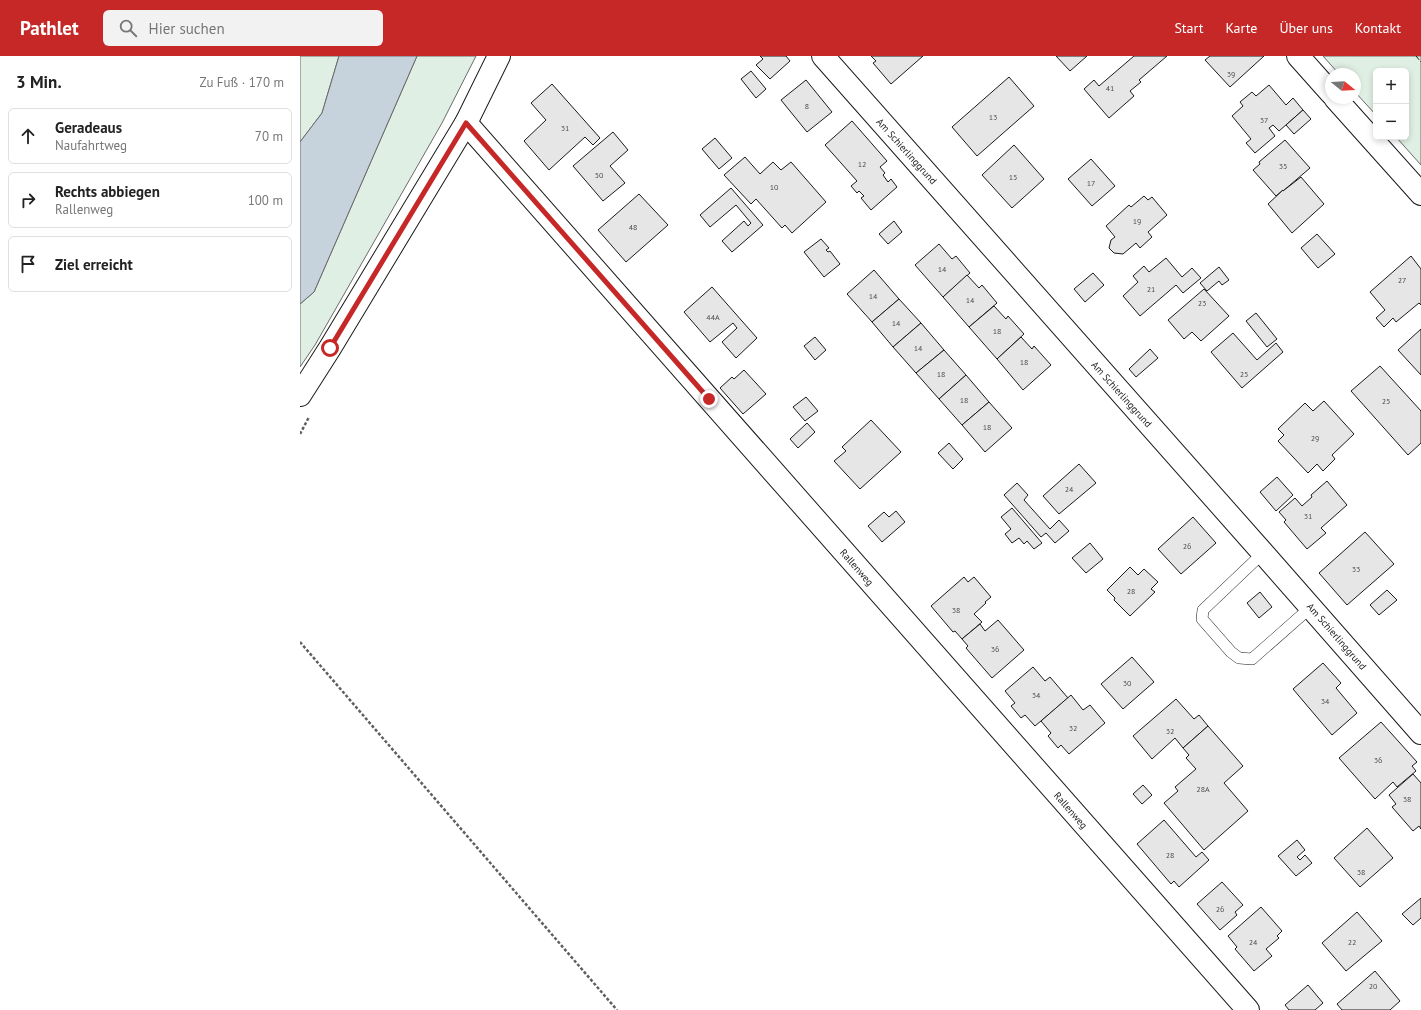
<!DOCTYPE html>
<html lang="de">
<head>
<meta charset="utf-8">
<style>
	body { margin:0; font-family:"PT Sans",sans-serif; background:#f2f2f2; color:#222 }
	.controls { position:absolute; right:12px; top:12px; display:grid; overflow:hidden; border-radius:6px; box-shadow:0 2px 6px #0003 }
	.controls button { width:36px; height:36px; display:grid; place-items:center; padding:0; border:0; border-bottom:1px solid #e0e0e0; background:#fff; color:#222; font:20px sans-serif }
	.compass { position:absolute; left:1025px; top:12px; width:36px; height:36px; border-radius:50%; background:#fff; box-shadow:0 2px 6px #0003; rotate:108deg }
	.stop { position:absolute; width:12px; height:12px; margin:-9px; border:3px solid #c62828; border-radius:50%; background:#fff }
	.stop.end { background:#c62828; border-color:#fff; box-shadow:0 1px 4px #0008 }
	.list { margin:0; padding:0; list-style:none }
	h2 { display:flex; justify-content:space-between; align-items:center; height:52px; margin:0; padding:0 16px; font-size:17px }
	h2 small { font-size:13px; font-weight:400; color:#767676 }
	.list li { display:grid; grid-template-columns:26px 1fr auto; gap:12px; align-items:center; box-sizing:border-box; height:56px; margin:0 8px 8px; padding:0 8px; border:1px solid #e0e0e0; border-radius:6px }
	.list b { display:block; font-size:15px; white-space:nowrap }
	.list p { margin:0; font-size:13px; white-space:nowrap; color:#767676 }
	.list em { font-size:13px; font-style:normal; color:#767676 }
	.icon { flex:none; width:22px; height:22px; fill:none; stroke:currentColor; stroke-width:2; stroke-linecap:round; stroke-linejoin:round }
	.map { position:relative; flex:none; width:1121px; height:954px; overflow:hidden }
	header { display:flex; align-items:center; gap:24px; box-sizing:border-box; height:56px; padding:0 20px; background:#c62828; color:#fff }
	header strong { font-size:19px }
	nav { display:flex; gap:22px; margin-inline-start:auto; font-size:14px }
	.search { width:280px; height:36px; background:#f2f2f2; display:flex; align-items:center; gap:10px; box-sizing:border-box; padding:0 14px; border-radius:6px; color:#767676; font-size:15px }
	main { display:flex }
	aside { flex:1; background:#fff }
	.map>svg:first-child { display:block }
	.green { fill:#e0efe3; stroke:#6a6a6a }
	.water { fill:#c6d2dc; stroke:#6a6a6a }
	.building { fill:#e6e6e6; stroke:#1a1a1a }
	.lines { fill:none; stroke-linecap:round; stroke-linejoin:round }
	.lane-casing { stroke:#1a1a1a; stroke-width:12 }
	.street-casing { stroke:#1a1a1a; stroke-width:24 }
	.path { stroke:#5f5f5f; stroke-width:2.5; stroke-dasharray:3 2; stroke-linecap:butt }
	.lane { stroke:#fff; stroke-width:11 }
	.street { stroke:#fff; stroke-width:22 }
	.fence { stroke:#1a1a1a; stroke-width:1; stroke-dasharray:5 2; stroke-linecap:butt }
	.route { stroke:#c62828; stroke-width:5 }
	.labels { text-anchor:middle; stroke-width:3; stroke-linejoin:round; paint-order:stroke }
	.number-label { font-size:8px; fill:#4d4d4d }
	.street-label { font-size:10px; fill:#1a1a1a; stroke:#fff }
</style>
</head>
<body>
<header>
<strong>Pathlet</strong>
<div class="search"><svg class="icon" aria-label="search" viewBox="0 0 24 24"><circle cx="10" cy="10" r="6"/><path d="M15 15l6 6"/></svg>Hier suchen</div>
<nav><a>Start</a><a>Karte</a><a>Über uns</a><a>Kontakt</a></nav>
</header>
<main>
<aside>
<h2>3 Min.<small>Zu Fuß · 170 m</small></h2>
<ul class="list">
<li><svg class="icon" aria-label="ahead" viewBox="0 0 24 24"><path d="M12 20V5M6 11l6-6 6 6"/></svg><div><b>Geradeaus</b><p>Naufahrtweg</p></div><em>70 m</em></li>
<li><svg class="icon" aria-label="right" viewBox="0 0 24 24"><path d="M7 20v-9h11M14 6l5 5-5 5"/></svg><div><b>Rechts abbiegen</b><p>Rallenweg</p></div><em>100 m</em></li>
<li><svg class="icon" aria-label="arrive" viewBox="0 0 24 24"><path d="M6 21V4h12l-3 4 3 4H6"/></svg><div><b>Ziel erreicht</b></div></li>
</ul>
</aside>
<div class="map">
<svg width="1121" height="954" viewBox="0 0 1121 954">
	<rect width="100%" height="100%" fill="#fff"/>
	<!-- green -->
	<g class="green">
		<path d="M 0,0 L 39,0 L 22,57 L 0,86 Z"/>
		<path d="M 117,0 L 176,0 L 142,67 L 15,289 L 0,311 L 0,248 L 14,236 Z"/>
		<path d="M 1023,0 L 1121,0 L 1121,109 L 1096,81 L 1106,81 L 1106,15 L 1076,15 L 1076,59 L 1055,36 L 1055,18 L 1039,18 Z"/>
	</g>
	<!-- water -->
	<path class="water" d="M 39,0 L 117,0 L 14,236 L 0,248 L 0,86 L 22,57 Z"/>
	<!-- building -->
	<g class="building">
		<path d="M 460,0 L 486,0 L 490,5 L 470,23 L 456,9 L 463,3 Z"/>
		<path d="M 571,0 L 623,0 L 591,28 L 573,7 L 576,5 Z"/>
		<path d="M 756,0 L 787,0 L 770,15 Z"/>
		<path d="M 834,0 L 867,0 L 839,24 L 841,26 L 830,35 L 834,40 L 809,62 L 784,33 L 794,24 L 799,30 Z"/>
		<path d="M 910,0 L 964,0 L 930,31 L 905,4 Z"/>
		<path d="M 451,15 L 466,33 L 456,42 L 441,23 Z"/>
		<path d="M 709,21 L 734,50 L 677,100 L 652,71 Z"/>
		<path d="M 506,24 L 532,56 L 507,76 L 481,44 Z"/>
		<path d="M 252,28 L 300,82 L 293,89 L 285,81 L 249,114 L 224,85 L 246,64 L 231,47 Z"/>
		<path d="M 969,29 L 986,49 L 993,42 L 1003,54 L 979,75 L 973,69 L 969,72 L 975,80 L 955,97 L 946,87 L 951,83 L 932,60 L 943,50 L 940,46 L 952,36 L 956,40 Z"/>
		<path d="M 1003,54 L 1011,63 L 994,78 L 986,69 Z"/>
		<path d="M 552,65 L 587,105 L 580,111 L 585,117 L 583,119 L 588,126 L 591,123 L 597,131 L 571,154 L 561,142 L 564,140 L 559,135 L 557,137 L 551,130 L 557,125 L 525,89 Z"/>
		<path d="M 313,76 L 328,94 L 310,110 L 325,127 L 303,145 L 273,110 Z"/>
		<path d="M 415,82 L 432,102 L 419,113 L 402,93 Z"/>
		<path d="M 985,84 L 1010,112 L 983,135 L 983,134 L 976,140 L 953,114 L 960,108 L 959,106 Z"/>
		<path d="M 714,89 L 744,123 L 712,152 L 682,119 Z"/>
		<path d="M 445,101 L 460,118 L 473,106 L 481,114 L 491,106 L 526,146 L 492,177 L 485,169 L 482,172 L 456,143 L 451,148 L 424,119 Z"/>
		<path d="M 791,103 L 815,130 L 792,150 L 768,123 Z"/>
		<path d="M 1001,121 L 1024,148 L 992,177 L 968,148 L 983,134 L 983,135 Z"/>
		<path d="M 431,132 L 463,169 L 432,196 L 422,185 L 444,165 L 448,170 L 451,167 L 436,149 L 410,171 L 400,159 Z"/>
		<path d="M 339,138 L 368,169 L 326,206 L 298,174 Z"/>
		<path d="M 844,140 L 848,144 L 852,141 L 867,159 L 848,176 L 852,181 L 840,192 L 836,187 L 823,198 L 814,197 L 809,192 L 811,184 L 815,181 L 806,170 L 829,149 L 831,151 Z"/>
		<path d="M 594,165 L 602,176 L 588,188 L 579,178 Z"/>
		<path d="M 1017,178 L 1035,198 L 1018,212 L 1001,192 Z"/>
		<path d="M 521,183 L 529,192 L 526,194 L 528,196 L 530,195 L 540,208 L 524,221 L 504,196 Z"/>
		<path d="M 639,188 L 652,203 L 656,200 L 670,217 L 643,241 L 615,209 Z"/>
		<path d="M 1111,200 L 1121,213 L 1121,249 L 1119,247 L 1096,266 L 1093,262 L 1084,271 L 1076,262 L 1085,254 L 1070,236 Z"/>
		<path d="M 866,202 L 882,221 L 892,212 L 901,222 L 883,237 L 876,229 L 840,260 L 823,240 L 838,226 L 833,220 L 844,210 L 849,216 Z"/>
		<path d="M 919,211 L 929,224 L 922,229 L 919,225 L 907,235 L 900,227 Z"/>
		<path d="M 574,214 L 599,243 L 572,266 L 547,238 Z"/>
		<path d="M 793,217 L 804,229 L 785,246 L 774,233 Z"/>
		<path d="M 667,219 L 679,232 L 682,229 L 697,247 L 669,271 L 643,241 Z"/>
		<path d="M 412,231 L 457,282 L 436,302 L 422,286 L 437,272 L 433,267 L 410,286 L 384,256 Z"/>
		<path d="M 904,233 L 929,260 L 901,285 L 892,276 L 884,283 L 868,264 Z"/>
		<path d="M 599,243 L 621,267 L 593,291 L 572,266 Z"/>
		<path d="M 694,250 L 706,263 L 708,260 L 724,278 L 697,303 L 669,271 Z"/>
		<path d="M 956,257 L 977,283 L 967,291 L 946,265 Z"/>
		<path d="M 621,267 L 644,294 L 616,317 L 593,291 Z"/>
		<path d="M 1121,273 L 1121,319 L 1098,294 Z"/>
		<path d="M 933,277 L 957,304 L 976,287 L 983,296 L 942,332 L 911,296 Z"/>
		<path d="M 515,281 L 526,294 L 515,304 L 504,290 Z"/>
		<path d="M 721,281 L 732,293 L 734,290 L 751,309 L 723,334 L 697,303 Z"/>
		<path d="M 850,293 L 858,302 L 836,321 L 829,313 Z"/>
		<path d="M 644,294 L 666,319 L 639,343 L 616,317 Z"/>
		<path d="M 1080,310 L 1121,355 L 1121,387 L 1108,399 L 1051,335 Z"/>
		<path d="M 444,314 L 466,338 L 443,358 L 420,332 L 432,321 L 434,323 Z"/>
		<path d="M 666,319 L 689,346 L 662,369 L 639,343 Z"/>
		<path d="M 506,341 L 518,355 L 505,365 L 493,351 Z"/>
		<path d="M 1024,345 L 1054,378 L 1032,399 L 1035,403 L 1023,415 L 1017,408 L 1008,417 L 978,385 L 984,379 L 978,373 L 1005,347 L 1013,355 Z"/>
		<path d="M 689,346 L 712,372 L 685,396 L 662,369 Z"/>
		<path d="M 571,364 L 601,396 L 560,433 L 534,405 L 546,395 L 542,391 Z"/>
		<path d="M 507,367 L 515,376 L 498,392 L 490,383 Z"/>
		<path d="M 649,387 L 663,403 L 653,413 L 638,397 Z"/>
		<path d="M 779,408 L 796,427 L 759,458 L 743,440 Z"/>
		<path d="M 977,421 L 993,439 L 976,455 L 960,436 Z"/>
		<path d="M 1027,425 L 1047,449 L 1021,472 L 1026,477 L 1007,493 L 984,466 L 986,464 L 979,456 L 995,442 L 1002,450 L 1012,441 L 1011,439 Z"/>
		<path d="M 717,427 L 728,439 L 724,444 L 750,473 L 759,464 L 769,475 L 755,487 L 746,477 L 741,481 L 704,439 Z"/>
		<path d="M 712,452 L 742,487 L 734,493 L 727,485 L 724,488 L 719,482 L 712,487 L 705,478 L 711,473 L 701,461 Z"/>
		<path d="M 596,455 L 605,466 L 582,486 L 568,470 L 584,456 L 589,461 Z"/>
		<path d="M 893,461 L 916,487 L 881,518 L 858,493 Z"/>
		<path d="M 1065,476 L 1094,508 L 1047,549 L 1019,517 Z"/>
		<path d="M 790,487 L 803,503 L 786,517 L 772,502 Z"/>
		<path d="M 830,511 L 838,519 L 844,513 L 858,526 L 851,533 L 855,536 L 830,560 L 814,544 L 815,542 L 807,534 Z"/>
		<path d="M 664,521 L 668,526 L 674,521 L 691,541 L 685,546 L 686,547 L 674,558 L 682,566 L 662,583 L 655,575 L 653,576 L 631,550 Z"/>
		<path d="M 1087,534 L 1097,544 L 1079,559 L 1070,549 Z"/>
		<path d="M 960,536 L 972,551 L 959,562 L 947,547 Z"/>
		<path d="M 698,564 L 724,594 L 692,622 L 666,592 L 668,590 L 662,583 L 680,568 L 685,575 Z"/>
		<path d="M 832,601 L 854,626 L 823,653 L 801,628 Z"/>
		<path d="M 1023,607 L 1041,627 L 1036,632 L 1057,657 L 1032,679 L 993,633 Z"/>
		<path d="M 733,611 L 745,625 L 750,621 L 768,642 L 735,670 L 725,659 L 721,662 L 711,650 L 715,647 L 705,635 Z"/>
		<path d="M 771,639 L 783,654 L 790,649 L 805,667 L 769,698 L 761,689 L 758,692 L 748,680 L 751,677 L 741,665 Z"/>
		<path d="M 876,643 L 894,663 L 899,659 L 908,670 L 883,692 L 875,682 L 852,703 L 833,680 Z"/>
		<path d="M 1081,666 L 1117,706 L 1112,710 L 1116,715 L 1097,731 L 1093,726 L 1075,743 L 1039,702 Z"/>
		<path d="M 908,670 L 943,710 L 924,727 L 948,755 L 904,794 L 864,747 L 878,735 L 875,731 L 896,713 L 886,702 L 889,699 L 883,692 Z"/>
		<path d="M 1113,718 L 1121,727 L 1121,773 L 1119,770 L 1113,775 L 1092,751 L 1096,748 L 1089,739 Z"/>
		<path d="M 843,729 L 852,739 L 842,748 L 833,738 Z"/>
		<path d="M 864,764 L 896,801 L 902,796 L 909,804 L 879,831 L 874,825 L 871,828 L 837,788 Z"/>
		<path d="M 1067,772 L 1093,802 L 1060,831 L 1034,802 Z"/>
		<path d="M 997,784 L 1005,794 L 997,801 L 1000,804 L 1005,799 L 1012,807 L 996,820 L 978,800 Z"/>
		<path d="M 922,826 L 943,849 L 935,856 L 937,859 L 920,874 L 897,848 Z"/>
		<path d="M 1121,842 L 1121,862 L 1113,869 L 1102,858 Z"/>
		<path d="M 961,851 L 982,875 L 977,880 L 979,882 L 966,893 L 972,900 L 954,915 L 935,893 L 937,891 L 928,880 Z"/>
		<path d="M 1057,856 L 1082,885 L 1046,915 L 1022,887 Z"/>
		<path d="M 1075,915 L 1100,945 L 1090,954 L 1042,954 L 1037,948 Z"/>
		<path d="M 1008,929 L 1023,947 L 1015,954 L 989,954 L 985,949 Z"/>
	</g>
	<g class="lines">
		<defs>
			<path id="lane" d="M 963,497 L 903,554 L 902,563 L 931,596 L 939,602 L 952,603 L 1011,551"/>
			<g id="street">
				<path d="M 523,0 L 963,497 L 1121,677"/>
				<path d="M 998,0 L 1031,37"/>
				<path d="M 1035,42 L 1121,138"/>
				<path d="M 166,67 L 948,954"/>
				<path d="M 0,339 L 30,292 L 166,67 L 199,0"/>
			</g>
		</defs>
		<!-- lane casing -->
		<use href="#lane" class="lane-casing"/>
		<!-- street casing -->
		<use href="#street" class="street-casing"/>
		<!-- path -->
		<g class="path">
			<path d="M 0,378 L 9,361"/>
			<path d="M 0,586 L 317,954"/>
		</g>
		<!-- lane -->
		<use href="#lane" class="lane"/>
		<!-- street -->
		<use href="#street" class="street"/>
		<!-- fence -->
		<path class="fence" d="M 1116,0 L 1121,6"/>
	</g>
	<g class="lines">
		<!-- route -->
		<path class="route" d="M 30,292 L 166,67 L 409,343"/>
	</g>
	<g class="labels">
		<!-- number labels -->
		<g class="number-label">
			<text x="931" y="21">39</text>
			<text x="810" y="35">41</text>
			<text x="507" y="53">8</text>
			<text x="693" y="64">13</text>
			<text x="964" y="67">37</text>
			<text x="265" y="75">31</text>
			<text x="562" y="111">12</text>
			<text x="983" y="113">35</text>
			<text x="299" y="122">50</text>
			<text x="713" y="124">15</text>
			<text x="791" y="130">17</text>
			<text x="474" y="134">10</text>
			<text x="837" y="168">19</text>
			<text x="333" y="174">48</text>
			<text x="642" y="216">14</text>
			<text x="1102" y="227">27</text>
			<text x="851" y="236">21</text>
			<text x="573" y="243">14</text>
			<text x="670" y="247">14</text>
			<text x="902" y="250">23</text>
			<text x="413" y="264">44A</text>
			<text x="596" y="270">14</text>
			<text x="697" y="278">18</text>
			<text x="618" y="295">14</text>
			<text x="724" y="309">18</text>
			<text x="641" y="321">18</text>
			<text x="944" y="321">25</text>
			<text x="664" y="347">18</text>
			<text x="1086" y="348">25</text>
			<text x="687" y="374">18</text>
			<text x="1015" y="385">29</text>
			<text x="769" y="436">24</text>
			<text x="1008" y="463">31</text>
			<text x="887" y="493">26</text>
			<text x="1056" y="516">33</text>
			<text x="831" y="538">28</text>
			<text x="656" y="557">38</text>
			<text x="695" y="596">36</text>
			<text x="827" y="630">30</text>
			<text x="736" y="642">34</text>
			<text x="1025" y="648">34</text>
			<text x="773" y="675">32</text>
			<text x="870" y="678">32</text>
			<text x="1078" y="707">36</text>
			<text x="903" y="736">28A</text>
			<text x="1107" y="746">38</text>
			<text x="870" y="802">28</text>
			<text x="1061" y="819">38</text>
			<text x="920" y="856">26</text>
			<text x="953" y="889">24</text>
			<text x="1052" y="889">22</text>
			<text x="1073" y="933">20</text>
		</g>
		<!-- street labels -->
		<g class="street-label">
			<text transform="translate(607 95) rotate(48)" y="4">Am Schierlinggrund</text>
			<text transform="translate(822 338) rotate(48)" y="4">Am Schierlinggrund</text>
			<text transform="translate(557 511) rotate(49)" y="4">Rallenweg</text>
			<text transform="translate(1037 580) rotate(49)" y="4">Am Schierlinggrund</text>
			<text transform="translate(771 754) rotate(49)" y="4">Rallenweg</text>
		</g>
	</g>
</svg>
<div class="controls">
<button>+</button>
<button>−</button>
</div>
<svg class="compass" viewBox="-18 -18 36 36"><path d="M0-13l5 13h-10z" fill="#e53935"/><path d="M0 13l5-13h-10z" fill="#767676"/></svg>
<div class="stop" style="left:30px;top:292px"></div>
<div class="stop end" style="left:409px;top:343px"></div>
</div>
</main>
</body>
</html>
